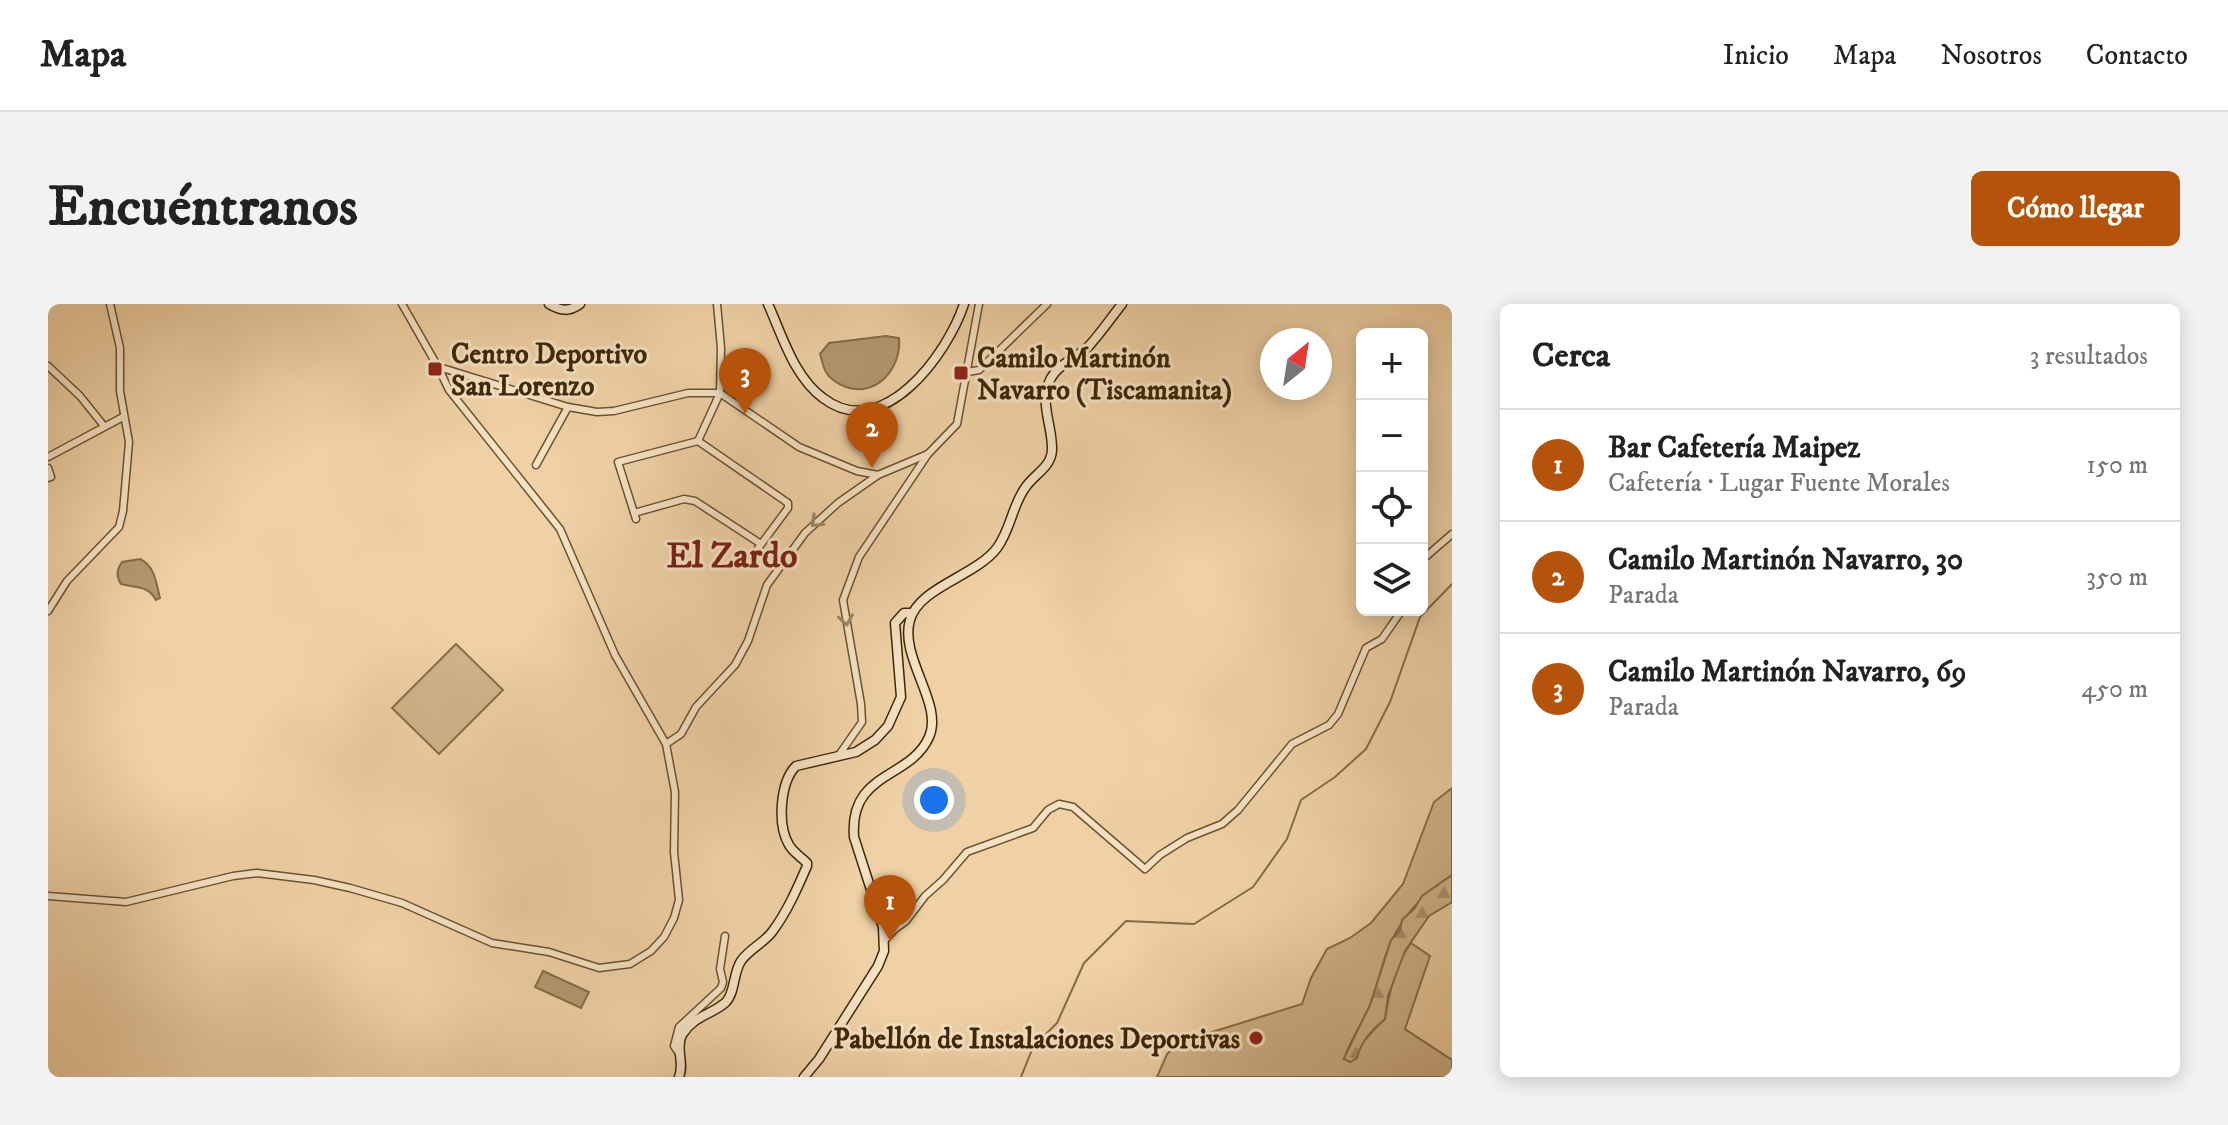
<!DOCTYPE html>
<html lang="es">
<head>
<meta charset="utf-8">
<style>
	body { margin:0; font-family:"IM FELL DW Pica",serif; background:#f2f2f2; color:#222 }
	.controls { position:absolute; right:24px; top:24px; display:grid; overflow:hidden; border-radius:12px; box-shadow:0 4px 20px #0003 }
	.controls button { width:72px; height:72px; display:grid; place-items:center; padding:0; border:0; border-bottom:2px solid #e0e0e0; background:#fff; color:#222; font:40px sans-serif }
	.compass { position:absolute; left:1212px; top:24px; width:72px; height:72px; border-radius:50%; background:#fff; box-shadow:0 4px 20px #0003; rotate:30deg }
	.you { position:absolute; left:886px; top:496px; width:28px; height:28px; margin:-20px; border:6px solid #fff; border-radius:50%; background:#1a73e8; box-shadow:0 0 0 12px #1a73e833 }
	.badge { display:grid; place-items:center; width:52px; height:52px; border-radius:50%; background:#b45309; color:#fff; font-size:26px; font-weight:700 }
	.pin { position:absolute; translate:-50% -66px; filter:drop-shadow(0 2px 4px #0008) }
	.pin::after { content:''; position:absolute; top:42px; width:28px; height:24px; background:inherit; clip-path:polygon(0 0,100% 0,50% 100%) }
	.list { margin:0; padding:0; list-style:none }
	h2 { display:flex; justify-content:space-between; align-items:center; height:104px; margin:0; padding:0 32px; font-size:34px }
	h2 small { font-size:26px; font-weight:400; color:#767676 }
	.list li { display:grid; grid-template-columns:52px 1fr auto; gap:24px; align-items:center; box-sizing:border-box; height:112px; padding:0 32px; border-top:2px solid #e0e0e0 }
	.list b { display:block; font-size:30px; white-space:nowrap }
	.list p { margin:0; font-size:26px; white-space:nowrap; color:#767676 }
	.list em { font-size:26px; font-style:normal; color:#767676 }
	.icon { flex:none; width:44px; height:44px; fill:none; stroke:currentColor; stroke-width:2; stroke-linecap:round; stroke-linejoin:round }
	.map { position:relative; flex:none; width:1404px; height:773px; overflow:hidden; border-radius:12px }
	header { display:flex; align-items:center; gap:48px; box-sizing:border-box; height:112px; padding:0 40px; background:#fff; border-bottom:2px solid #e0e0e0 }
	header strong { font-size:38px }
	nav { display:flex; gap:44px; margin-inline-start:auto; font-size:28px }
	.intro { display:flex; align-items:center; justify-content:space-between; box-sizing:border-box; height:192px; padding:0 48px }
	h1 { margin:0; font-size:56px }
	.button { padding:20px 36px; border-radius:12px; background:#b45309; color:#fff; font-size:28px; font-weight:700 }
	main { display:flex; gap:48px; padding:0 48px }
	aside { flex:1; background:#fff; border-radius:12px; box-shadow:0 4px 20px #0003 }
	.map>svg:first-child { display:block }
	.green { fill:#d1b48a; stroke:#886e48; stroke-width:2 }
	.forest { fill:url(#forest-firs); stroke:#886e48; stroke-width:2 }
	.water { fill:#b3986f; stroke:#846b45; stroke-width:2 }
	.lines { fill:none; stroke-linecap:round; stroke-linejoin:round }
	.stream { stroke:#846b45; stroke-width:2 }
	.street-casing { stroke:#6a522e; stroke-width:9 }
	.secondary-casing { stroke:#3e2806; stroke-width:11 }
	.street { stroke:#f5e1c4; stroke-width:6 }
	.secondary { stroke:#f5e1c4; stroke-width:8 }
	.oneway { stroke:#9a8465 }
	.poi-dot { fill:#8f2418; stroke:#f5e1c4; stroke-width:3 }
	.labels { text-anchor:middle; stroke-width:6; stroke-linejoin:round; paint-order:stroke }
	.poi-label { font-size:28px; font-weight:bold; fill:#3e2806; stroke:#f5e1c4; text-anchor:start }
	.district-label { font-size:36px; font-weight:bold; fill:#7a1f14; stroke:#f5e1c4 }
</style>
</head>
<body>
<header>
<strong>Mapa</strong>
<nav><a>Inicio</a><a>Mapa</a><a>Nosotros</a><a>Contacto</a></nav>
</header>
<div class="intro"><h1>Encuéntranos</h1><a class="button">Cómo llegar</a></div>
<main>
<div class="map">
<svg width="1404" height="773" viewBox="0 0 1404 773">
	<defs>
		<pattern id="forest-firs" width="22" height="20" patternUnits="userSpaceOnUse" patternTransform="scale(2)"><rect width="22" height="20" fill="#d1b48a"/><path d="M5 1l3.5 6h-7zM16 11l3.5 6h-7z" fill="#ab926f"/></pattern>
	</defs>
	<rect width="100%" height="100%" fill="#efd1a5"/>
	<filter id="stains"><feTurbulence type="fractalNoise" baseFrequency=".0025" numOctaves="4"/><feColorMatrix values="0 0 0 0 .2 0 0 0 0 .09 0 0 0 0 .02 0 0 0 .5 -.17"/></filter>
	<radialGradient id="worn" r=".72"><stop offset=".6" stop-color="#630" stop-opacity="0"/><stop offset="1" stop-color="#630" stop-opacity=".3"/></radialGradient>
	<!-- green -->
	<g class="green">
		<path d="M 408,340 L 455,386 L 391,450 L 344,404 Z"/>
		<path d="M 1404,484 L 1404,571 C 1377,588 1356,610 1343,638 C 1333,659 1330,683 1321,704 C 1313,721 1302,737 1296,755 C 1314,744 1321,728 1337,715 C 1341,690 1347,660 1363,639 L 1382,652 L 1357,725 L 1404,756 L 1404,773 L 1109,773 L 1119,750 L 1132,738 L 1254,700 L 1263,674 L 1279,645 L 1302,634 L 1323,619 L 1355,580 L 1386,498 Z"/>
	</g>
	<!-- forest -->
	<path class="forest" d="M 1404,571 L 1404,598 L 1381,612 L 1357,647 L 1340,692 L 1337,715 C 1324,726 1313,737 1309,754 L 1302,758 L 1296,755 L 1298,750 L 1322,701 L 1343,636 L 1352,626 L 1354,616 L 1366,605 L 1374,592 Z"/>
	<!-- water -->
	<g class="water">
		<path d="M 838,32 L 851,34 C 854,63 829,94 798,83 C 790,80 782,75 778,68 C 775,63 774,56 772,50 L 781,39 Z"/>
		<path d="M 92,255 C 107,262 108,279 112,294 L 108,296 C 100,281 88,284 73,280 C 68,273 69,265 74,258 Z"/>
		<path d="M 495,667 L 541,688 L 533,704 L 487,683 Z"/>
	</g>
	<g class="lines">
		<!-- stream -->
		<path class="stream" d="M 973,773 L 985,743 L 1009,719 L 1036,659 L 1078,617 L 1146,620 L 1205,583 L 1239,535 L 1253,496 L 1287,473 L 1318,445 L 1342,398 L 1372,313 L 1404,280"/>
		<defs>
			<g id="street">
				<path d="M 0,62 L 32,92 L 56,122"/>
				<path d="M 391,63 L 520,103 L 549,108 L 566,107 L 640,89 L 672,89 L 751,143 L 809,167 L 830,171 L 880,150 L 909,120 L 931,0"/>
				<path d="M 919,68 L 931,66 L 999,0"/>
				<path d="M 650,137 L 672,89 L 673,44 L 669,0"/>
				<path d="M 0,153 L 75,113"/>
				<path d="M 488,161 L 520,103"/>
				<path d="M 0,164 L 3,173 L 0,174"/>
				<path d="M 586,209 L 636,195 L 647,197 L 713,240"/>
				<path d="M 588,215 L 570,158 L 650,137 L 740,199 L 740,204 L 708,247"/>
				<path d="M 1374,256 L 1404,230"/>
				<path d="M 0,307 L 19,277 L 71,223 L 75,207 L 81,138 L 72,87 L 72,44 L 62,0"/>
				<path d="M 618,440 L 633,430 L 648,403 L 687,361 L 700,337 L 719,281 L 757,229 L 790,199 L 830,171"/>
				<path d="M 791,451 L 814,418 L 813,400 L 795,296 L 811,253 L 880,150"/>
				<path d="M 0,592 L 78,598 L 185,572 L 209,569 L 266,576 L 302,584 L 354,599 L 444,639 L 501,648 L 551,664 L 582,660 L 603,647 L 616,633 L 626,614 L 631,596 L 626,548 L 627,488 L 618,440 L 567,351 L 512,225 L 401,86 L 390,63 L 354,0"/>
				<path d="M 837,636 L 847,625 L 858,617 L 877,592 L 895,576 L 919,548 L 985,524 L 1000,506 L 1011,500 L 1025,503 L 1097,565 L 1112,551 L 1139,534 L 1174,520 L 1190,506 L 1244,440 L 1281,421 L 1290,410 L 1318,344 L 1334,335 L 1354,306"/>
				<path d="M 630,748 L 626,742 L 631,723 L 673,684 L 675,678 L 672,665 L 677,632"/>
			</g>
			<g id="secondary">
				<path d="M 501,0 C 513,7 521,8 532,0"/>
				<path d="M 720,0 C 734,31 746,73 775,94 C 835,140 900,49 916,0"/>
				<path d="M 631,773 C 637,759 627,745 634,731 C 646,711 664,711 678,698 C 687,689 685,669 693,657 C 701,645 716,639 724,628 C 739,608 749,585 759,562 L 759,559 C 753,553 745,548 741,541 C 729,521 732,478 748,462 L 808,448 L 827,436 L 840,422 L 853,393 L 847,319 L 856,309 L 864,309"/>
				<path d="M 756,773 L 771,755 L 830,662 L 836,647 L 835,623 L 806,533 C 801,467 862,476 881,433 C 896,400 851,354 862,316 C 871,283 928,272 949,244 C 963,225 964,202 977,184 C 986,170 1003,164 1004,146 C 1005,122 990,98 1003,74 C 1011,60 1028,54 1040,43 C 1052,30 1063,14 1074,0"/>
			</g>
		</defs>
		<!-- street casing -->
		<use href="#street" class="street-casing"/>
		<!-- secondary casing -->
		<use href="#secondary" class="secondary-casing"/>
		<!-- street -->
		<use href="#street" class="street"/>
		<!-- secondary -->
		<use href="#secondary" class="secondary"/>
	</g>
	<!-- one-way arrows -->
	<defs><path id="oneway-chevron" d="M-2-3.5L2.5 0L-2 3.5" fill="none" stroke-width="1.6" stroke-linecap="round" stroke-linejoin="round" transform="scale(2)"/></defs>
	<g class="oneway">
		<use href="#oneway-chevron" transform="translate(768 218) rotate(136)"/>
		<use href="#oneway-chevron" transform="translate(798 316) rotate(81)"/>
	</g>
	<!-- markers -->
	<g class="poi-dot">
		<rect x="379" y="57" width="16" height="16" rx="4"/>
		<rect x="905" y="61" width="16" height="16" rx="4"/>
		<circle cx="1208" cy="734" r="8"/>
	</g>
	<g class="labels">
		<!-- poi labels -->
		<g class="poi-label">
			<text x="403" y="59">Centro Deportivo<tspan x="403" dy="32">San Lorenzo</tspan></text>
			<text x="929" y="63">Camilo Martinón<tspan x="929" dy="32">Navarro (Tiscamanita)</tspan></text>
			<text x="1192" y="744" text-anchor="end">Pabellón de Instalaciones Deportivas</text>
		</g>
		<!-- district labels -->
		<g class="district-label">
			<text x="684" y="263">El Zardo</text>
		</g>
	</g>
	<rect width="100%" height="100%" filter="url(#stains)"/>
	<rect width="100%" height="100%" fill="url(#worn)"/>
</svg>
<div class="controls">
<button>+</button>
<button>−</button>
<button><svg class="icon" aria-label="locate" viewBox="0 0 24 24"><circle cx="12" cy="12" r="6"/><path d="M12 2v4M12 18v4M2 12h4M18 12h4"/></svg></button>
<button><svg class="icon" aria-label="layers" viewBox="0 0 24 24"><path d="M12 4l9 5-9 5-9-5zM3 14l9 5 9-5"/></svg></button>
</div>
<svg class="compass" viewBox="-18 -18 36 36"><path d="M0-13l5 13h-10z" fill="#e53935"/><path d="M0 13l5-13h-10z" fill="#767676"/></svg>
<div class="you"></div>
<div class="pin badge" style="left:842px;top:637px">1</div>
<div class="pin badge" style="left:824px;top:164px">2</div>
<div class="pin badge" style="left:697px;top:110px">3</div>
</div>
<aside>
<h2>Cerca<small>3 resultados</small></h2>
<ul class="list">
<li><span class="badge">1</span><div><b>Bar Cafetería Maipez</b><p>Cafetería · Lugar Fuente Morales</p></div><em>150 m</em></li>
<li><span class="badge">2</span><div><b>Camilo Martinón Navarro, 30</b><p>Parada</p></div><em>350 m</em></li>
<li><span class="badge">3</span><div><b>Camilo Martinón Navarro, 69</b><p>Parada</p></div><em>450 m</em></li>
</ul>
</aside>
</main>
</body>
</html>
